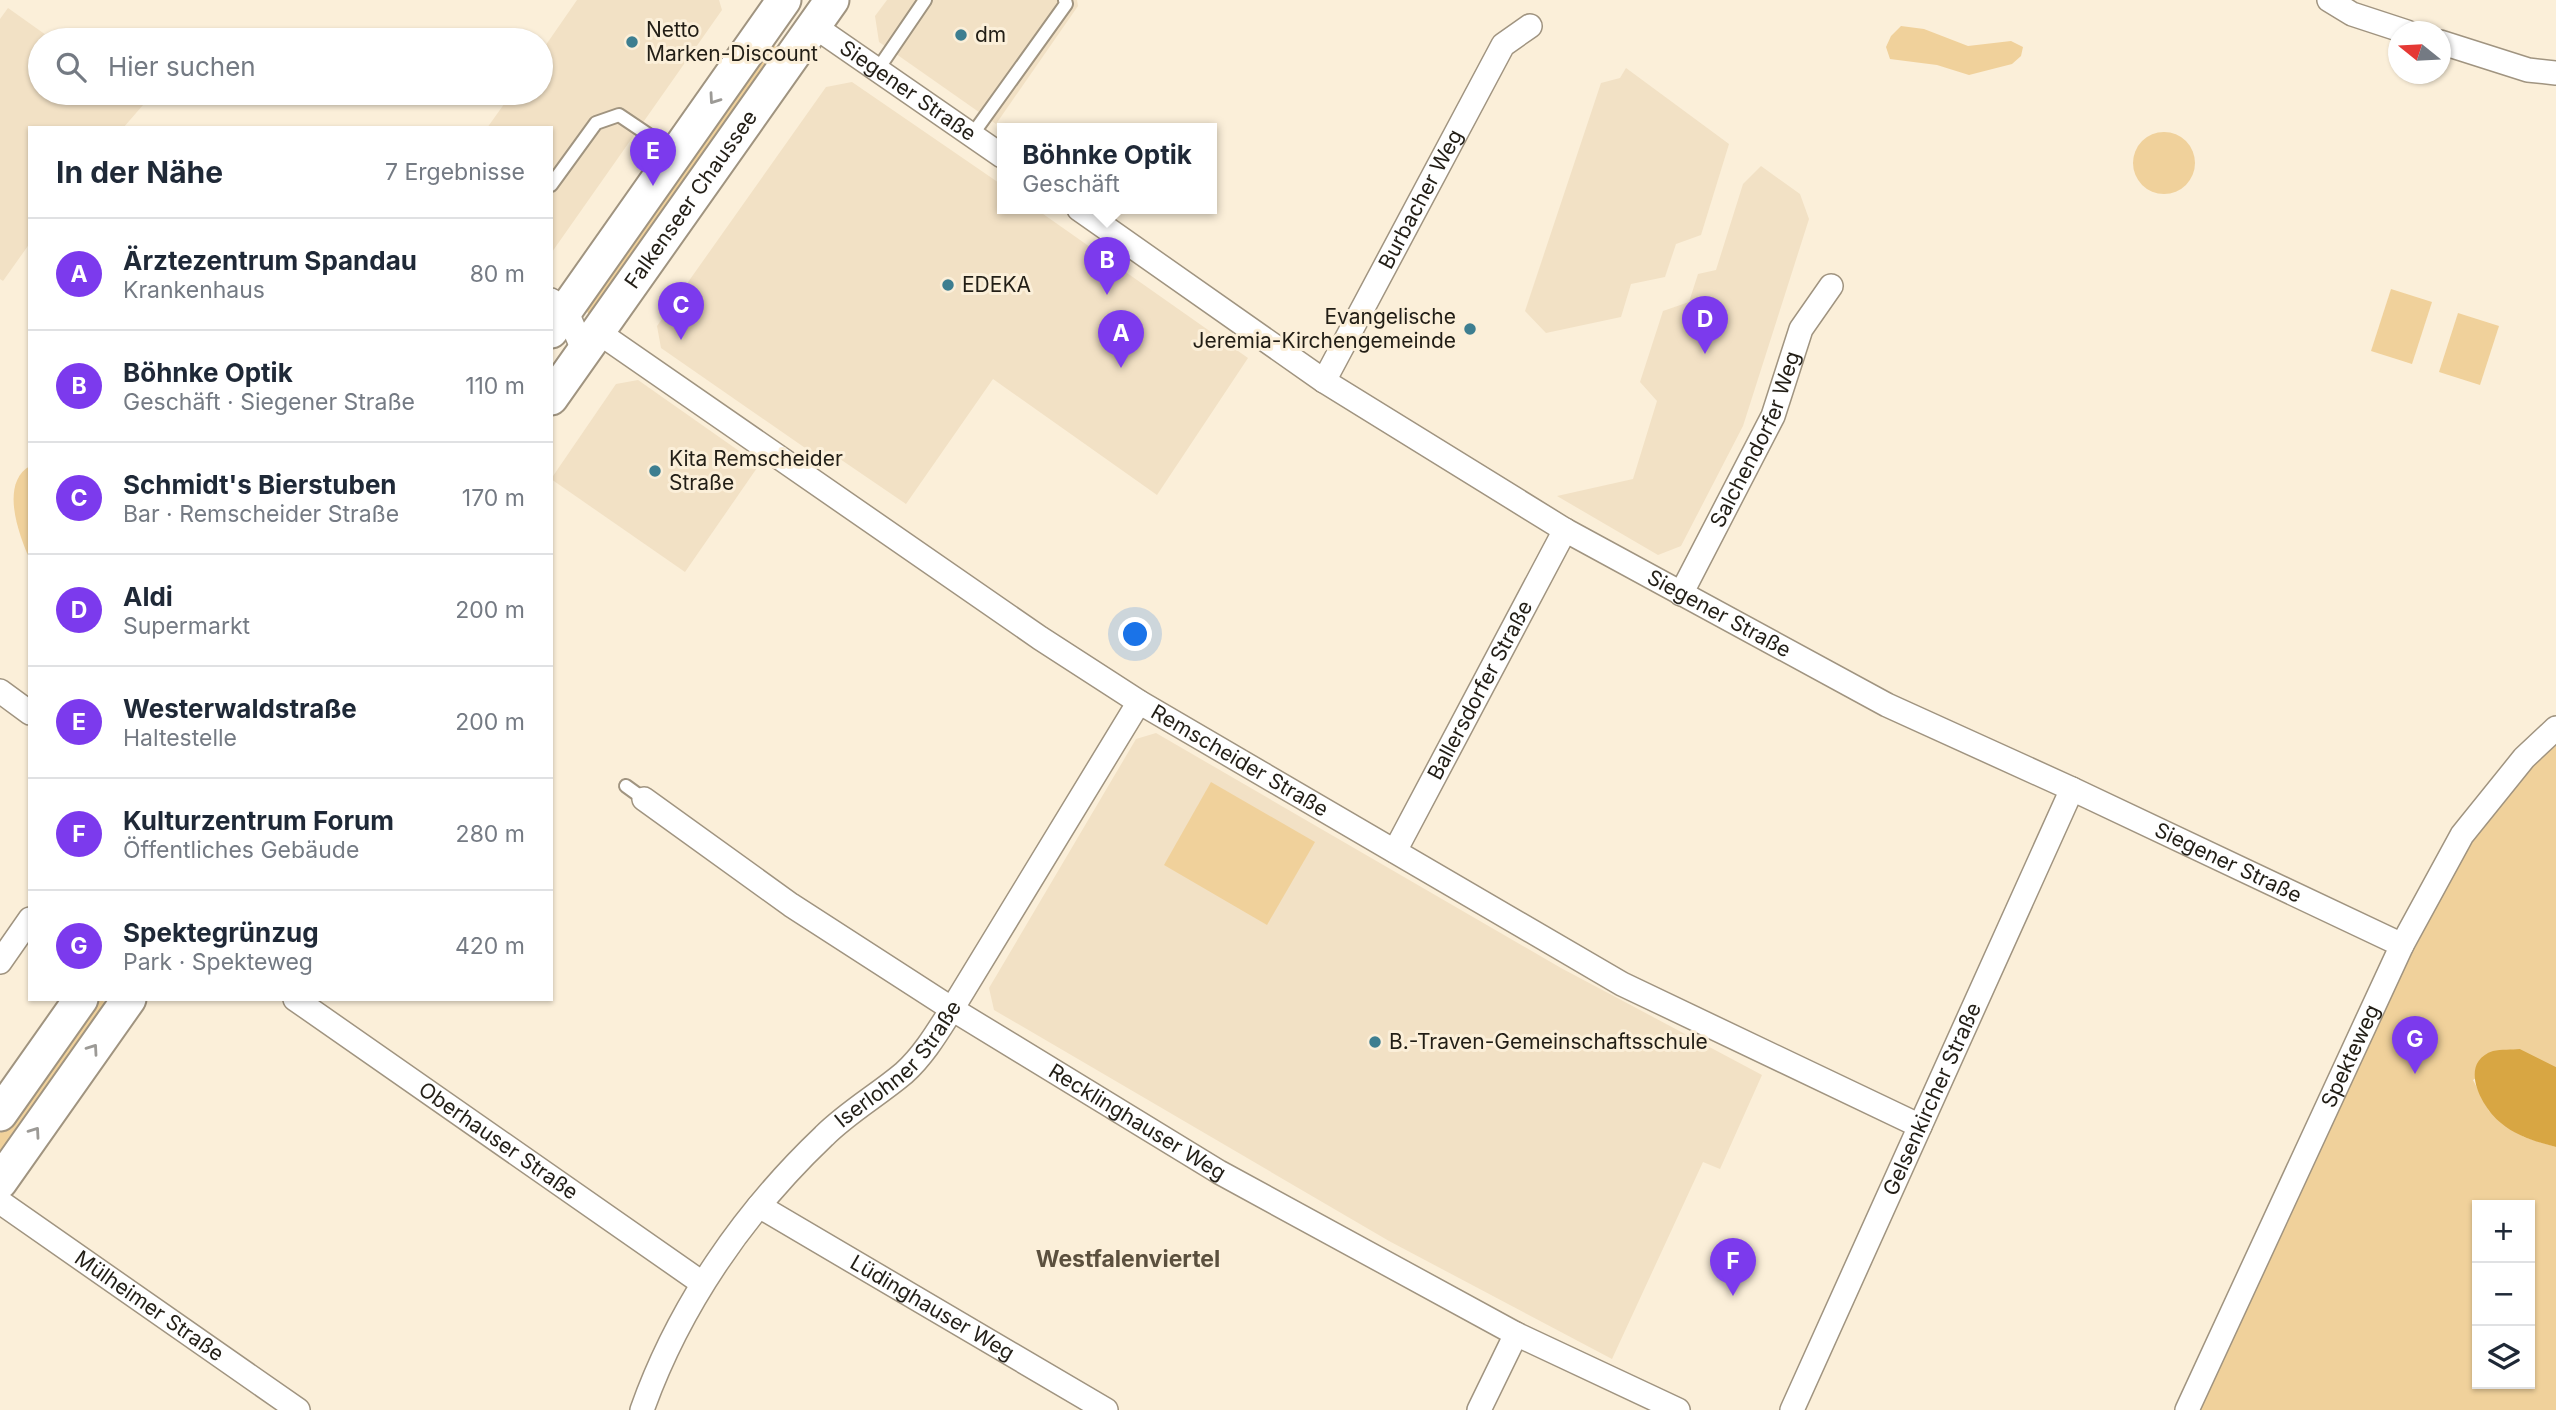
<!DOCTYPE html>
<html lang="de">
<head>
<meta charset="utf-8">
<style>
	body { margin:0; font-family:Inter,sans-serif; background:#f6f6f7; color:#1f2937 }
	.controls { position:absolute; right:21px; bottom:21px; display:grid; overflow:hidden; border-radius:0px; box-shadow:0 2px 5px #0004 }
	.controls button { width:63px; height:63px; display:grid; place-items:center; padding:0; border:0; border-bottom:2px solid #e0e1e3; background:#fff; color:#1f2937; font:35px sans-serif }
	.compass { position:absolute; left:2388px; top:21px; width:63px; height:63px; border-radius:50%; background:#fff; box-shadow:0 2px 5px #0004; rotate:288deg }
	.you { position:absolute; left:1136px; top:635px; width:24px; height:24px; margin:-18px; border:5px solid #fff; border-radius:50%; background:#1a73e8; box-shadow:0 0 0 10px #1a73e833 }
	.badge { display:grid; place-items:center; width:46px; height:46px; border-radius:50%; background:#7c3aed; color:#fff; font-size:23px; font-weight:700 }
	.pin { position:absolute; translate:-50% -58px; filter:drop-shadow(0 2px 4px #0008) }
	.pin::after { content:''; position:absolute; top:37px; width:24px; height:21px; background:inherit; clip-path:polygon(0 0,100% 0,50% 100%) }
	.popup { position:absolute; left:997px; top:123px; width:220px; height:91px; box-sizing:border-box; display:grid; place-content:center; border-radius:0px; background:#fff; filter:drop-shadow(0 2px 5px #0005); font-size:23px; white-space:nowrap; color:#747a83 }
	.popup b { font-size:26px; color:#1f2937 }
	.popup::after { content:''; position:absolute; left:50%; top:100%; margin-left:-14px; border:14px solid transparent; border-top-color:#fff }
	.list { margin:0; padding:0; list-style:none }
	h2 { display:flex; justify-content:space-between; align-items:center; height:91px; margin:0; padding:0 28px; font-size:30px }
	h2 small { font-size:23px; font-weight:400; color:#747a83 }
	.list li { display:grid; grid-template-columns:46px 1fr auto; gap:21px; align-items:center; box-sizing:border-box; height:112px; padding:0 28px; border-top:2px solid #e0e1e3 }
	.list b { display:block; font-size:26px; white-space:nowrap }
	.list p { margin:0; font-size:23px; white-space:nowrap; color:#747a83 }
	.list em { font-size:23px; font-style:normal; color:#747a83 }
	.icon { flex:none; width:38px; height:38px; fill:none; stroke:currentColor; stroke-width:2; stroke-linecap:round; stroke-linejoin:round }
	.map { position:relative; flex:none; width:2556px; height:1410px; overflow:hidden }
	.search { position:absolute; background:#fff; box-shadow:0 2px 5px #0004; left:28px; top:28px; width:525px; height:77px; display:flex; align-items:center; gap:18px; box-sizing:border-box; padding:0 24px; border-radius:38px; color:#747a83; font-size:26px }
	.panel { position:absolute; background:#fff; box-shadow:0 2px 5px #0004; left:28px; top:126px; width:525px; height:875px; border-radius:0px }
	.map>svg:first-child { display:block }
	.built { fill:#f2e1c5 }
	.green { fill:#f0d19b; fill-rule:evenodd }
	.water { fill:#d8a643 }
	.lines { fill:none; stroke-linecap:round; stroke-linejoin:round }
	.lane-casing { stroke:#a09480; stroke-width:16 }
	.street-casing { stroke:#a09480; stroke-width:26 }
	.secondary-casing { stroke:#a09480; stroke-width:37 }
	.lane { stroke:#fff; stroke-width:12 }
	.street { stroke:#fff; stroke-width:23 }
	.secondary { stroke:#fff; stroke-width:33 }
	.oneway { stroke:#9c9a96 }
	.poi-dot { fill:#3d7e90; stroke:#fbefd9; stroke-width:2.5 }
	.labels { text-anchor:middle; stroke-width:6; stroke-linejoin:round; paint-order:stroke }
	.poi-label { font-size:21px; fill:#221e16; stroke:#fbefd9; text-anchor:start }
	.street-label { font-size:21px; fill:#221e16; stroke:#fbefd9 }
	.neighbourhood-label { font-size:23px; font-weight:bold; fill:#5b503e; stroke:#fbefd9 }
</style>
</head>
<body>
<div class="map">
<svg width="2556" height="1410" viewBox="0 0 2556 1410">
	<rect width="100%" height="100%" fill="#fbefd9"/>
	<!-- built -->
	<g class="built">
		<path d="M 577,0 L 719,0 L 722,10 L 552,252 L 551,128 L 487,128 L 512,93 L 541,93 L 541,52 Z"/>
		<path d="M 887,0 L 1077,0 L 1078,6 L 996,124 L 879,42 L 875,16 Z"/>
		<path d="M 8,8 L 53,40 L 40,40 L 40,93 L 125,93 L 143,105 L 123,128 L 30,128 L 30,243 L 3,281 L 0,279 L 0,19 Z"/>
		<path d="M 1626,68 L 1729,144 L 1701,235 L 1676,244 L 1665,277 L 1631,284 L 1621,317 L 1546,333 L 1525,311 L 1601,83 L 1620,78 Z"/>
		<path d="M 852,82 L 1002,185 L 1002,209 L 1036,209 L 1248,358 L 1157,495 L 993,379 L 906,504 L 840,459 L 834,468 L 661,348 L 657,326 L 826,87 Z"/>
		<path d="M 1761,166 L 1800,194 L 1809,219 L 1743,426 L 1681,546 L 1658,555 L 1557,496 L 1633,479 L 1657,401 L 1640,382 L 1663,311 L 1689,302 L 1698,274 L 1716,270 L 1743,184 Z"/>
		<path d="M 638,380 L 759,465 L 685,572 L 551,479 L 616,384 Z"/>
		<path d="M 1156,733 L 1561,968 L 1762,1075 L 1720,1169 L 1703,1162 L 1612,1359 L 1389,1241 L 994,1010 L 989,988 L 1136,739 Z"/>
	</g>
	<!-- green -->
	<g class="green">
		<path d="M 1901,26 L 1924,29 L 1968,46 L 2011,41 L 2023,47 L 2021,56 L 2012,64 L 1969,75 L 1937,65 L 1890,59 L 1886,47 L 1891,36 Z"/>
		<path d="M 770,42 L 781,51 L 590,320 L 585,304 Z"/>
		<circle cx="2164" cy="163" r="31"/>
		<path d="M 2391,289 L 2432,302 L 2412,364 L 2371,351 Z"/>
		<path d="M 2458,313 L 2499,326 L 2480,385 L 2439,372 Z"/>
		<path d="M 30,466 L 30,560 C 18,533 0,483 30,466 Z"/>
		<path d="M 2556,744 L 2556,1067 L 2520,1049 L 2473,1080 L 2489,1111 L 2524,1137 L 2556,1147 L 2556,1410 L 2200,1410 L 2402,972 L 2470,844 L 2531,767 ZM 2477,1205 L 2530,1205 L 2530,1384 L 2477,1384 Z"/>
		<path d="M 1211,782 L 1315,842 L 1267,925 L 1164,865 Z"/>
		<path d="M 100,999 L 106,1003 L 6,1156 L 0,1152 L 0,1133 L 94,1001 Z"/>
	</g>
	<!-- water -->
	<path class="water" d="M 2520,1049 L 2556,1067 L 2556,1147 C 2537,1142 2516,1136 2501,1123 C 2482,1108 2457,1063 2493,1051 C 2501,1049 2512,1050 2520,1049 Z"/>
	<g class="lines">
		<defs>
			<g id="lane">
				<path d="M 878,69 L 925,0"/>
				<path d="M 972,135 L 1066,4 L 1065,0"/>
				<path d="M 551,185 L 596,123 L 619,115 L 674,152"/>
				<path d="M 626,786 L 644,799"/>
			</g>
			<g id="street">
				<path d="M 2329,0 L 2352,14 L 2407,32"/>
				<path id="s1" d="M 814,26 L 1002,156"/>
				<path d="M 2440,42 L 2528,70 L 2556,73"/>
				<path id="s2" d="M 1079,209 L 1324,381 L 1565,530 L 1887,705 L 2072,789 L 2402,945"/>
				<path d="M 551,300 L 566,310 L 584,352"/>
				<path id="s3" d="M 598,332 L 1040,638 L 1139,702 L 1622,984 L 1920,1126"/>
				<path id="s4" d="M 1324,381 L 1503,45 L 1530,26"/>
				<path id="s5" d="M 1681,594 L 1773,416 L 1801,329 L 1831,286"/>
				<path d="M 0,691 L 30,713"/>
				<path id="s6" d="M 644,799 L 791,905 L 952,1009 L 1219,1172 L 1516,1334 L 1678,1410"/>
				<path id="s7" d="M 1395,851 L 1565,530"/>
				<path d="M 0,962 L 30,919"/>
				<path id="s8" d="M 295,999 L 702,1283"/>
				<path id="s9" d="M 0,1202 L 298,1410"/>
				<path id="s10" d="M 759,1206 L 1106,1410"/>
				<path id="s11" d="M 642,1410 C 679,1306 744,1212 824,1136 C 848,1112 878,1095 904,1073 C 924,1055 938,1031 952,1009 L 1139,702"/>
				<path d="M 1479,1410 L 1516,1334"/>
				<path id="s12" d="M 1792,1410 L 2072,789"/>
				<path id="s13" d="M 2187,1410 L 2402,945 L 2462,835 L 2524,758 L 2556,728"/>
			</g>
			<g id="secondary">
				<path d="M 551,331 L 784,0"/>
				<path id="s14" d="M 551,398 L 832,0"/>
				<path d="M 0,1114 L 81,999"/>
				<path d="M 0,1182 L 129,999"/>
			</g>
		</defs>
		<!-- lane casing -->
		<use href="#lane" class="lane-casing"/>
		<!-- street casing -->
		<use href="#street" class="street-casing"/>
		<!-- secondary casing -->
		<use href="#secondary" class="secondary-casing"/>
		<!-- lane -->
		<use href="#lane" class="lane"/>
		<!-- street -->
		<use href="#street" class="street"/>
		<!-- secondary -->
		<use href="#secondary" class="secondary"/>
	</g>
	<!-- one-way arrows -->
	<defs><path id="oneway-chevron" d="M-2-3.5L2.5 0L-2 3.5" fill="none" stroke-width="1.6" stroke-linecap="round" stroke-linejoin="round" transform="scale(1.75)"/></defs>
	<g class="oneway">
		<use href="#oneway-chevron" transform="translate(714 99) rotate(125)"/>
		<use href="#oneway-chevron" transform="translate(93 1049) rotate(-55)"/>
		<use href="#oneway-chevron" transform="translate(35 1132) rotate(-55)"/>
	</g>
	<!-- markers -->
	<g class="poi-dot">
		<circle cx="961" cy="35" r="7"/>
		<circle cx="632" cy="42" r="7"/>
		<circle cx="948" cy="285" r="7"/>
		<circle cx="1470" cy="329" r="7"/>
		<circle cx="655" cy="471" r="7"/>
		<circle cx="1375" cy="1042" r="7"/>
	</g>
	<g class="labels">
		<!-- poi labels -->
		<g class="poi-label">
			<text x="646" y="37">Netto<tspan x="646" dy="24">Marken-Discount</tspan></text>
			<text x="975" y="42">dm</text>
			<text x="962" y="292">EDEKA</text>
			<text x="1456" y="324" text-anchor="end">Evangelische<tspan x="1456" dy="24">Jeremia-Kirchengemeinde</tspan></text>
			<text x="669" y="466">Kita Remscheider<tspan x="669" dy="24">Straße</tspan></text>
			<text x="1389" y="1049">B.-Traven-Gemeinschaftsschule</text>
		</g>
		<!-- street labels -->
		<g class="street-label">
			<text dy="7" stroke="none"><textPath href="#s1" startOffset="114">Siegener Straße</textPath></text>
			<text dy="7" stroke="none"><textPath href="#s4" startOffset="206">Burbacher Weg</textPath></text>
			<text dy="7" stroke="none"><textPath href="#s14" startOffset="243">Falkenseer Chaussee</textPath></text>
			<text dy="7" stroke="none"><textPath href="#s5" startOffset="172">Salchendorfer Weg</textPath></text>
			<text dy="7" stroke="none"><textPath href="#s2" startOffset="758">Siegener Straße</textPath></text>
			<text dy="7" stroke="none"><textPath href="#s7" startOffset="182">Ballersdorfer Straße</textPath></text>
			<text dy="7" stroke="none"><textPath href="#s3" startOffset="772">Remscheider Straße</textPath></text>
			<text dy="7" stroke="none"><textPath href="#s2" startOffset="1325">Siegener Straße</textPath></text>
			<text dy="7" stroke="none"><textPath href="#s13" startOffset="390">Spekteweg</textPath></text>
			<text dy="7" stroke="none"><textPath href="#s11" startOffset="436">Iserlohner Straße</textPath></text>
			<text dy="7" stroke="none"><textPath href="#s12" startOffset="341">Gelsenkircher Straße</textPath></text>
			<text dy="7" stroke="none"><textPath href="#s6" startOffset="590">Recklinghauser Weg</textPath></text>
			<text dy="7" stroke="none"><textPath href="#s8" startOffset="248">Oberhauser Straße</textPath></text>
			<text dy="7" stroke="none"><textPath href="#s9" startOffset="182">Mülheimer Straße</textPath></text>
			<text dy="7" stroke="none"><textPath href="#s10" startOffset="201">Lüdinghauser Weg</textPath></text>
		</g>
		<!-- neighbourhood labels -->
		<g class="neighbourhood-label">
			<text x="1128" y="1267">Westfalenviertel</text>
		</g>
	</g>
</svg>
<div class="controls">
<button>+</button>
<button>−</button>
<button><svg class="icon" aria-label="layers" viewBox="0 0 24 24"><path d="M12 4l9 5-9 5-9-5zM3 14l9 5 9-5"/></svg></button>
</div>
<svg class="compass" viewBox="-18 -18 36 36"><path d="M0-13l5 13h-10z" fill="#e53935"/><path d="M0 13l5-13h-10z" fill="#747a83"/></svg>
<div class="you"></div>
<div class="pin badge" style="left:1121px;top:368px">A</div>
<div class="pin badge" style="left:1107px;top:295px">B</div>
<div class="popup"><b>Böhnke Optik</b>Geschäft</div>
<div class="pin badge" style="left:681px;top:340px">C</div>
<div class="pin badge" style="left:1705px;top:354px">D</div>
<div class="pin badge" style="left:653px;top:186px">E</div>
<div class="pin badge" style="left:1733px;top:1296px">F</div>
<div class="pin badge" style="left:2415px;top:1074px">G</div>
<div class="search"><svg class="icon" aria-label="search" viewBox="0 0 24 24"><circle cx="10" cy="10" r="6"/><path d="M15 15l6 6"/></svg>Hier suchen</div>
<section class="panel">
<h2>In der Nähe<small>7 Ergebnisse</small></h2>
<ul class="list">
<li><span class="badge">A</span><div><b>Ärztezentrum Spandau</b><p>Krankenhaus</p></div><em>80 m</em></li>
<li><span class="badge">B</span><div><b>Böhnke Optik</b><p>Geschäft · Siegener Straße</p></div><em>110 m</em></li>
<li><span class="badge">C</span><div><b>Schmidt's Bierstuben</b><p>Bar · Remscheider Straße</p></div><em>170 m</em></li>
<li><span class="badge">D</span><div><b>Aldi</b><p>Supermarkt</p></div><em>200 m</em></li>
<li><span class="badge">E</span><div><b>Westerwaldstraße</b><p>Haltestelle</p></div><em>200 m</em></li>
<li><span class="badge">F</span><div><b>Kulturzentrum Forum</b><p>Öffentliches Gebäude</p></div><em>280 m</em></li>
<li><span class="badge">G</span><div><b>Spektegrünzug</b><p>Park · Spekteweg</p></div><em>420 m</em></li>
</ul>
</section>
</div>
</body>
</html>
